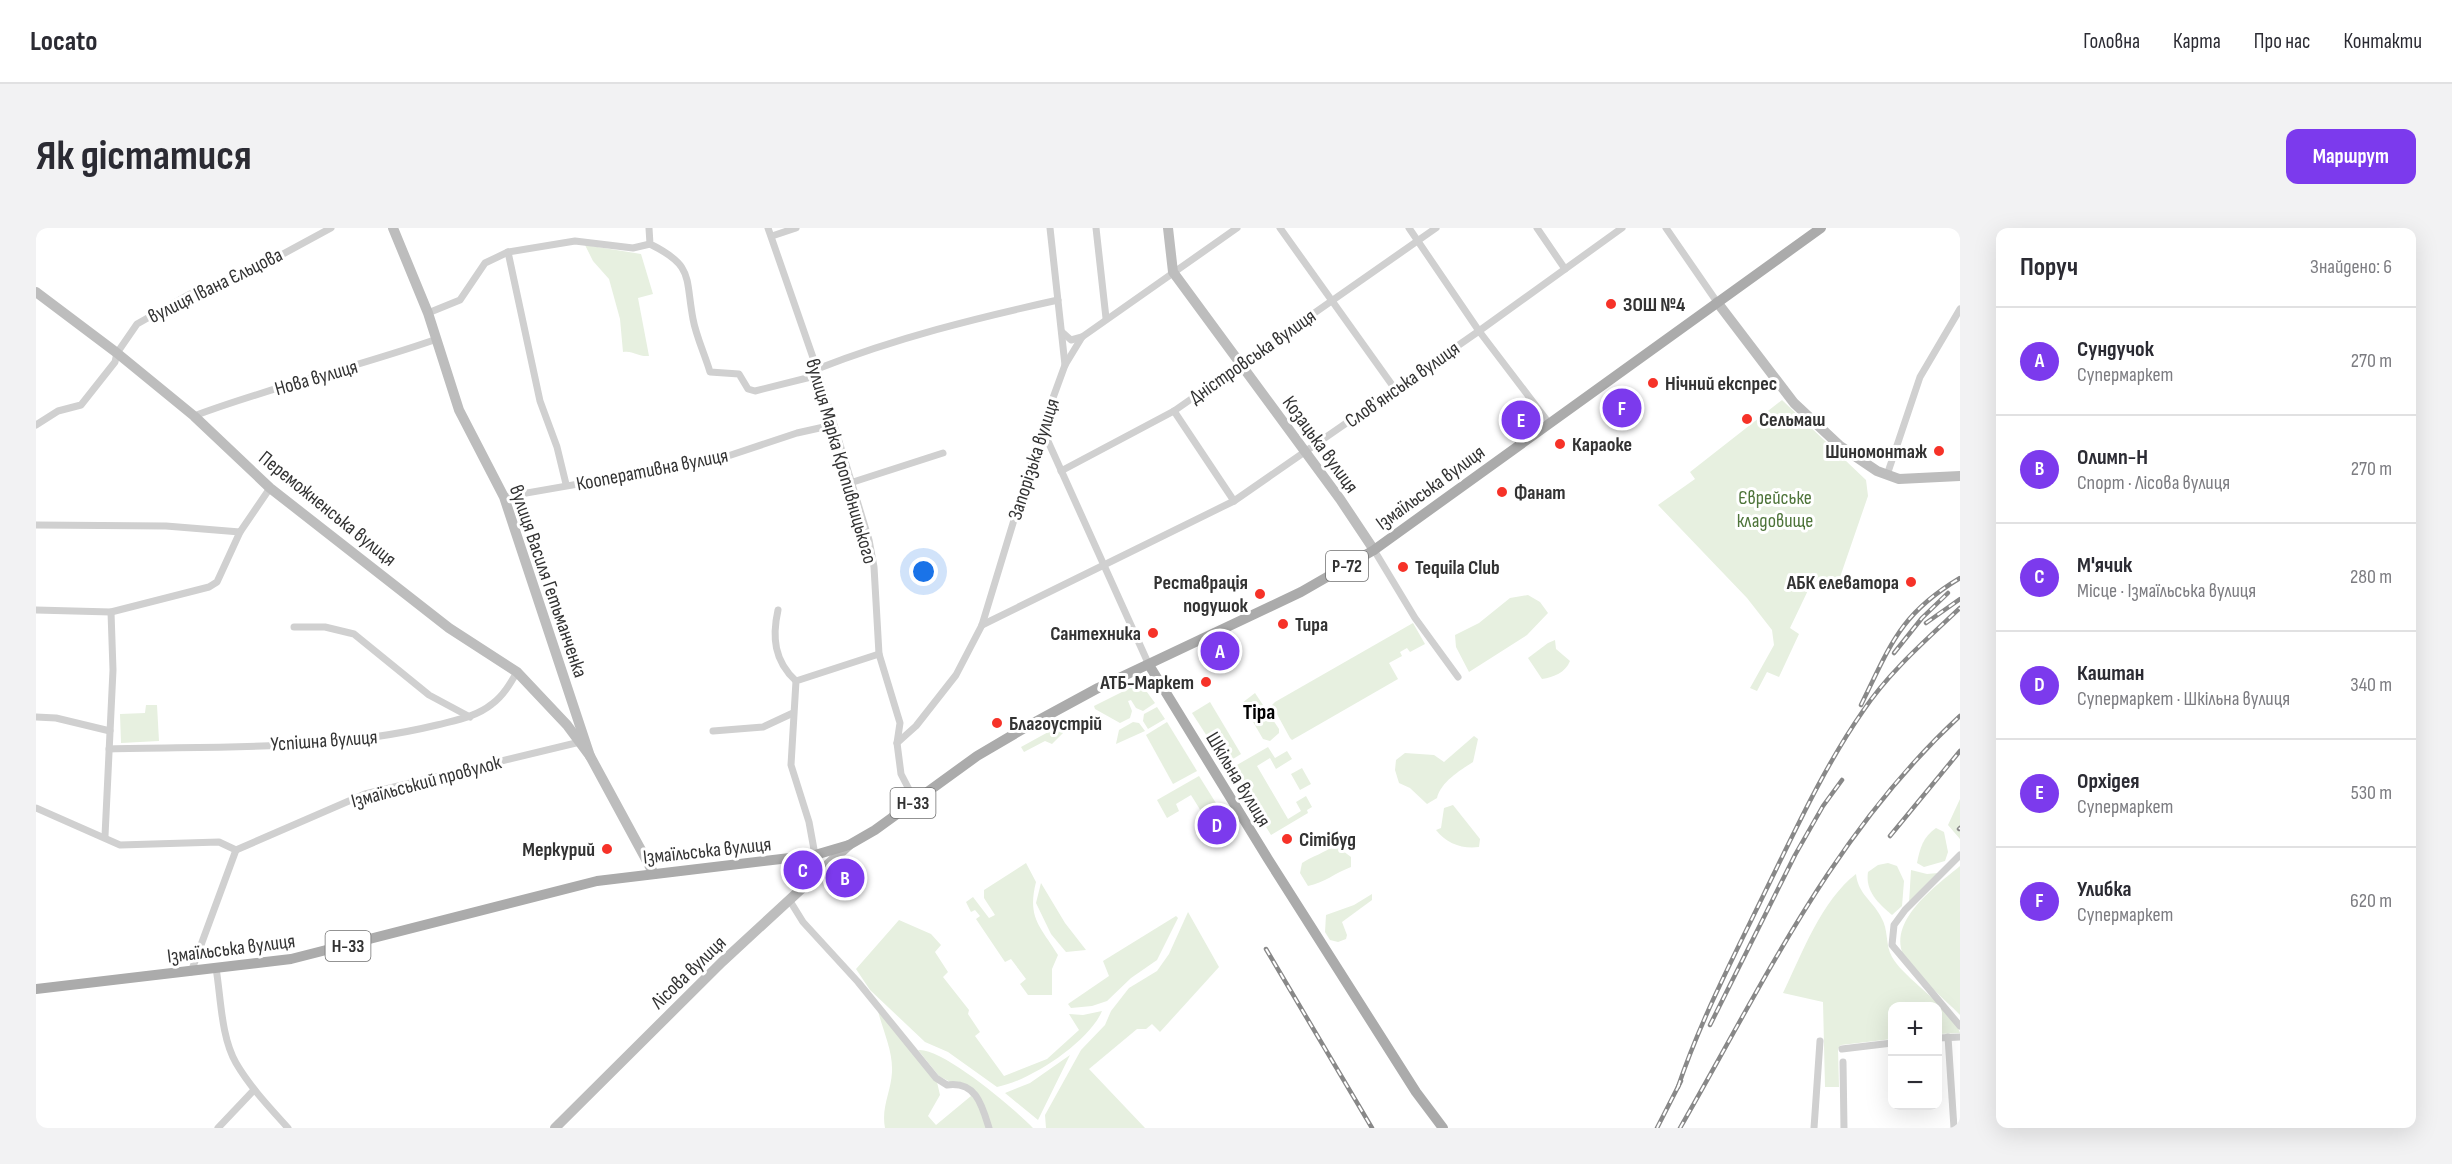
<!DOCTYPE html>
<html lang="uk">
<head>
<meta charset="utf-8">
<style>
	body { margin:0; font-family:"Sofia Sans Condensed",sans-serif; background:#f2f2f3; color:#2b2b33 }
	.controls { position:absolute; right:18px; bottom:18px; display:grid; overflow:hidden; border-radius:12px; box-shadow:0 6px 24px #0002 }
	.controls button { width:54px; height:54px; display:grid; place-items:center; padding:0; border:0; border-bottom:2px solid #e1e1e2; background:#fff; color:#2b2b33; font:30px sans-serif }
	.you { position:absolute; left:888px; top:344px; width:21px; height:21px; margin:-15px; border:4px solid #fff; border-radius:50%; background:#1a73e8; box-shadow:0 0 0 9px #1a73e833 }
	.badge { display:grid; place-items:center; width:39px; height:39px; border-radius:50%; background:#7c3aed; color:#fff; font-size:20px; font-weight:700 }
	.pin { position:absolute; translate:-50% -50%; border:3px solid #fff; box-shadow:0 2px 6px #0006 }
	.list { margin:0; padding:0; list-style:none }
	h2 { display:flex; justify-content:space-between; align-items:center; height:78px; margin:0; padding:0 24px; font-size:26px }
	h2 small { font-size:20px; font-weight:400; color:#7c7c81 }
	.list li { display:grid; grid-template-columns:39px 1fr auto; gap:18px; align-items:center; box-sizing:border-box; height:108px; padding:0 24px; border-top:2px solid #e1e1e2 }
	.list b { display:block; font-size:22px; white-space:nowrap }
	.list p { margin:0; font-size:20px; white-space:nowrap; color:#7c7c81 }
	.list em { font-size:20px; font-style:normal; color:#7c7c81 }
	.map { position:relative; flex:none; width:1924px; height:900px; overflow:hidden; border-radius:12px }
	header { display:flex; align-items:center; gap:36px; box-sizing:border-box; height:84px; padding:0 30px; background:#fff; border-bottom:2px solid #e1e1e2 }
	header strong { font-size:28px }
	nav { display:flex; gap:33px; margin-inline-start:auto; font-size:21px }
	.intro { display:flex; align-items:center; justify-content:space-between; box-sizing:border-box; height:144px; padding:0 36px }
	h1 { margin:0; font-size:42px }
	.button { padding:15px 27px; border-radius:12px; background:#7c3aed; color:#fff; font-size:21px; font-weight:700 }
	main { display:flex; gap:36px; padding:0 36px }
	aside { flex:1; background:#fff; border-radius:12px; box-shadow:0 6px 24px #0002 }
	.map>svg:first-child { display:block }
	.green { fill:#e7f0e0 }
	.lines { fill:none; stroke-linecap:round; stroke-linejoin:round }
	.street { stroke:#d0d0d0; stroke-width:7 }
	.secondary { stroke:#bdbdbd; stroke-width:10 }
	.primary { stroke:#ababab; stroke-width:10 }
	.rail-casing { stroke:#888; stroke-width:4.5 }
	.rail { stroke:#fff; stroke-width:2; stroke-dasharray:7; stroke-linecap:butt }
	.poi-dot { fill:#f63228; stroke:#fff; stroke-width:2 }
	.labels { text-anchor:middle; stroke-width:6; stroke-linejoin:round; paint-order:stroke }
	.shield { fill:#fff; stroke:#707070; stroke-width:1.5 }
	.shield-label { font-size:18px; font-weight:bold; fill:#333 }
	.street-label { font-size:20px; fill:#333; stroke:#fff }
	.poi-label { font-size:20px; font-weight:bold; fill:#333; stroke:#fff; text-anchor:start }
	.park-label { font-size:20px; fill:#4e743a; stroke:#fff }
	.quarter-label { font-size:22px; font-weight:bold; fill:#000; stroke:#fff }
</style>
</head>
<body>
<header>
<strong>Locato</strong>
<nav><a>Головна</a><a>Карта</a><a>Про нас</a><a>Контакти</a></nav>
</header>
<div class="intro"><h1>Як дістатися</h1><a class="button">Маршрут</a></div>
<main>
<div class="map">
<svg width="1924" height="900" viewBox="0 0 1924 900">
	<rect width="100%" height="100%" fill="#fff"/>
	<!-- green -->
	<g class="green">
		<path d="M 549,17 L 605,26 L 617,66 L 602,70 L 613,128 C 602,129 597,122 587,124 L 584,91 L 573,51 L 557,33 Z"/>
		<path d="M 1746,172 L 1830,252 L 1832,268 L 1801,358 L 1789,353 L 1776,354 L 1754,400 L 1763,406 L 1743,449 L 1731,444 L 1721,463 L 1714,460 L 1738,417 L 1736,402 L 1711,370 L 1622,277 L 1659,251 L 1654,244 Z"/>
		<path d="M 1492,367 L 1504,374 L 1512,385 L 1491,407 L 1433,444 L 1420,419 L 1419,407 L 1443,395 L 1474,370 Z"/>
		<path d="M 1377,395 L 1389,416 L 1374,424 L 1371,420 L 1364,424 L 1366,428 L 1353,435 L 1362,451 L 1256,512 L 1254,510 L 1236,477 L 1239,474 Z"/>
		<path d="M 1519,412 L 1520,421 L 1534,433 C 1529,445 1518,449 1506,451 L 1492,430 L 1512,415 Z"/>
		<path d="M 1100,457 L 1108,460 L 1119,475 L 1107,483 L 1100,480 L 1095,472 L 1092,473 L 1096,483 L 1094,490 L 1084,495 L 1059,481 L 1058,478 Z"/>
		<path d="M 1219,465 L 1243,501 L 1243,505 L 1234,513 L 1227,511 L 1206,475 Z"/>
		<path d="M 1174,474 L 1205,526 L 1189,536 L 1156,485 Z"/>
		<path d="M 110,477 L 121,477 L 123,513 L 85,515 L 84,486 L 109,485 Z"/>
		<path d="M 1121,479 L 1129,491 L 1112,501 L 1107,493 L 1108,486 Z"/>
		<path d="M 1034,492 L 1036,496 L 1016,516 L 1009,513 L 988,524 L 985,519 Z"/>
		<path d="M 1097,494 L 1103,495 L 1109,503 L 1080,516 L 1083,502 Z"/>
		<path d="M 1131,494 L 1161,543 L 1137,556 L 1110,507 Z"/>
		<path d="M 1438,508 L 1442,511 L 1437,534 C 1423,543 1405,554 1401,570 L 1391,576 L 1374,560 L 1363,555 L 1359,542 L 1360,532 L 1369,525 L 1398,527 L 1408,534 Z"/>
		<path d="M 1232,519 L 1239,530 L 1251,523 L 1256,531 L 1240,541 L 1234,530 L 1221,538 L 1252,591 L 1265,583 L 1260,574 L 1270,568 L 1276,579 L 1271,582 L 1272,585 L 1235,607 L 1194,541 Z"/>
		<path d="M 1266,540 L 1275,556 L 1264,562 L 1255,546 Z"/>
		<path d="M 1163,548 L 1183,580 L 1168,588 L 1155,567 L 1140,576 L 1143,583 L 1131,590 L 1121,572 Z"/>
		<path d="M 1924,571 L 1924,611 L 1912,597 Z"/>
		<path d="M 1417,577 L 1444,611 L 1443,619 C 1426,621 1411,616 1400,602 L 1405,600 L 1408,580 Z"/>
		<path d="M 1900,600 L 1908,604 L 1912,624 L 1909,633 L 1888,639 L 1881,635 C 1884,620 1887,609 1900,600 Z"/>
		<path d="M 1299,617 L 1315,629 L 1315,639 C 1299,645 1288,655 1272,658 L 1264,645 L 1266,635 C 1277,628 1288,625 1299,617 Z"/>
		<path d="M 768,634 L 778,635 L 780,639 L 771,650 L 760,651 L 754,646 L 752,640 Z"/>
		<path d="M 990,635 L 1000,654 C 991,690 1004,698 1022,727 L 1016,741 L 1016,767 L 992,767 L 984,756 L 990,751 L 975,731 L 969,734 L 940,691 L 944,688 L 939,682 L 935,684 L 930,674 L 937,669 L 953,690 L 959,687 L 948,670 L 948,662 Z"/>
		<path d="M 1852,635 L 1861,638 L 1868,653 L 1866,678 L 1856,687 C 1842,675 1829,663 1832,644 L 1842,637 Z"/>
		<path d="M 1924,638 L 1924,787 C 1910,772 1877,745 1869,730 C 1849,694 1900,658 1924,638 Z"/>
		<path d="M 1875,642 L 1891,646 L 1902,645 L 1873,675 Z"/>
		<path d="M 1820,646 C 1822,666 1837,673 1845,689 C 1853,702 1849,717 1856,729 C 1868,751 1919,782 1924,805 L 1902,806 L 1902,778 L 1856,778 L 1856,811 L 1805,817 L 1802,821 L 1803,859 L 1789,859 L 1787,774 L 1747,765 C 1766,726 1785,673 1820,646 Z"/>
		<path d="M 1005,655 L 1029,695 L 1050,722 L 1030,724 L 1015,706 L 1000,675 Z"/>
		<path d="M 1336,666 L 1336,672 L 1306,694 L 1311,707 L 1310,711 L 1302,714 L 1294,712 L 1289,704 L 1290,687 L 1318,677 Z"/>
		<path d="M 1152,684 L 1183,739 L 1124,804 L 1116,796 L 1110,801 L 1101,801 L 1053,841 L 1109,900 L 1010,900 L 1009,887 L 1045,822 L 1069,797 L 1075,783 L 1093,760 L 1121,743 L 1133,726 Z"/>
		<path d="M 1140,688 L 1142,690 L 1121,732 L 1095,750 L 1071,773 L 1056,778 L 1035,780 L 1032,776 L 1073,748 L 1067,733 Z"/>
		<path d="M 863,692 L 895,706 L 905,717 L 899,724 L 912,744 L 907,749 L 933,782 L 932,786 L 944,804 L 939,808 L 968,848 L 1011,831 L 1043,802 L 1033,786 L 1047,787 L 1066,783 C 1053,814 994,853 961,859 L 912,824 L 889,814 L 834,762 L 820,741 Z"/>
		<path d="M 842,783 L 901,854 L 904,867 L 892,888 L 900,897 L 935,868 L 933,864 L 903,848 L 882,822 C 906,819 979,881 997,900 L 849,900 C 845,879 855,864 856,844 C 857,823 847,803 842,783 Z"/>
		<path d="M 1034,827 L 1002,892 L 969,865 L 994,855 Z"/>
	</g>
	<g class="lines">
		<!-- street -->
		<g class="street">
			<path d="M 613,0 L 614,16 C 658,38 649,48 657,91 C 660,108 669,127 674,144 L 703,146 L 712,161 L 719,163 L 783,147"/>
			<path d="M 732,0 L 781,141 L 833,312 L 838,339 L 843,426 L 864,495 L 861,515 L 865,546 L 879,573"/>
			<path d="M 1014,0 L 1029,137"/>
			<path d="M 1060,0 L 1070,90"/>
			<path d="M 1244,0 L 1359,161"/>
			<path d="M 1373,0 L 1443,103 L 1513,195"/>
			<path d="M 1501,0 L 1529,41"/>
			<path d="M 1630,0 L 1681,74"/>
			<path d="M 736,8 L 760,0"/>
			<path d="M 472,24 L 504,173 L 521,219 L 530,256"/>
			<path d="M 392,85 L 424,72 L 449,35 L 472,24 L 539,13 L 597,20 L 614,16"/>
			<path d="M 1026,104 L 1035,112 L 1046,109"/>
			<path d="M 781,141 C 860,110 940,90 1022,72"/>
			<path d="M 1138,183 L 1198,273"/>
			<path d="M 158,188 C 238,158 321,139 401,111"/>
			<path d="M 0,197 L 22,183 L 45,177 L 79,134 L 81,125 L 101,96 L 154,66 L 223,39 L 295,0"/>
			<path d="M 1006,200 L 1113,437"/>
			<path d="M 1025,243 L 1138,183 L 1400,0"/>
			<path d="M 1851,247 L 1884,149 L 1924,81"/>
			<path d="M 814,255 L 907,225"/>
			<path d="M 468,269 L 680,232 L 761,205 L 797,197"/>
			<path d="M 0,297 L 130,298 L 204,304 L 234,260"/>
			<path d="M 1338,322 L 1379,390 L 1422,449"/>
			<path d="M 0,382 L 75,384 L 173,359 L 181,354 L 204,304"/>
			<path d="M 742,382 C 736,409 738,433 760,453"/>
			<path d="M 946,397 L 1198,273 L 1443,103 L 1586,0"/>
			<path d="M 258,399 L 289,399 L 318,406 L 393,467 L 434,489"/>
			<path d="M 0,489 L 20,490 L 74,503"/>
			<path d="M 677,503 L 727,499 L 757,485"/>
			<path d="M 861,515 L 880,498 L 920,447 L 946,397 L 1006,200 L 1029,137 L 1046,109 L 1201,0"/>
			<path d="M 73,521 C 182,518 294,523 401,497 C 420,492 440,489 456,476 C 467,468 474,456 481,444"/>
			<path d="M 0,580 L 84,617 L 183,614 L 200,622 L 329,566 L 544,514"/>
			<path d="M 69,608 L 77,442 L 75,384"/>
			<path d="M 779,627 L 773,594 L 755,537 L 760,453 L 843,426"/>
			<path d="M 1924,627 L 1869,682 L 1858,697 L 1856,717 L 1924,798"/>
			<path d="M 754,673 L 767,694 L 822,754 L 900,850 L 911,857 C 940,853 946,877 953,900"/>
			<path d="M 180,740 C 185,770 185,809 200,835 C 214,859 234,880 252,900"/>
			<path d="M 155,744 L 200,622"/>
			<path d="M 1912,809 L 1918,900"/>
			<path d="M 1902,810 L 1924,809"/>
			<path d="M 1806,821 L 1856,815"/>
			<path d="M 1807,834 L 1808,900"/>
			<path d="M 182,900 L 218,862"/>
			<path d="M 1778,900 L 1784,813"/>
		</g>
		<!-- secondary -->
		<g class="secondary">
			<path d="M 357,0 L 392,85 L 423,182 L 468,269 L 554,528 L 618,646"/>
			<path d="M 1132,0 L 1137,44 L 1304,271 L 1338,322"/>
			<path d="M 0,64 L 81,125 L 158,188 L 234,260 L 413,400 L 481,444 L 531,497 L 554,528"/>
			<path d="M 1681,74 L 1758,175 L 1804,218 L 1841,243 L 1863,251 L 1924,248"/>
			<path d="M 519,900 L 686,734 L 813,617"/>
		</g>
		<!-- primary -->
		<g class="primary">
			<path d="M 1113,437 L 1232,631 L 1380,864 L 1407,900"/>
			<path d="M 0,761 L 255,731 L 561,653 L 779,627 L 813,617 L 839,602 L 941,528 L 992,498 L 1062,460 L 1265,364 L 1338,322 L 1785,0"/>
		</g>
		<defs>
			<g id="rail">
				<path d="M 1890,395 L 1924,371"/>
				<path d="M 1858,425 L 1886,390 L 1912,365"/>
				<path d="M 1825,477 C 1855,416 1864,386 1924,350"/>
				<path d="M 1923,601 L 1924,600"/>
				<path d="M 1854,608 L 1924,523"/>
				<path d="M 1230,721 L 1336,900"/>
				<path d="M 1674,797 L 1759,627 L 1787,578 L 1806,552"/>
				<path d="M 1642,859 C 1665,791 1698,728 1729,664 C 1759,603 1788,539 1827,483 C 1853,444 1890,412 1924,380"/>
				<path d="M 1621,900 L 1645,853"/>
				<path d="M 1644,900 C 1728,754 1798,604 1924,488"/>
			</g>
		</defs>
		<!-- rail casing -->
		<use href="#rail" class="rail-casing"/>
		<!-- rail -->
		<use href="#rail" class="rail"/>
	</g>
	<!-- markers -->
	<g class="poi-dot">
		<circle cx="1575" cy="76" r="6"/>
		<circle cx="1617" cy="155" r="6"/>
		<circle cx="1711" cy="191" r="6"/>
		<circle cx="1524" cy="216" r="6"/>
		<circle cx="1903" cy="223" r="6"/>
		<circle cx="1466" cy="264" r="6"/>
		<circle cx="1367" cy="339" r="6"/>
		<circle cx="1875" cy="354" r="6"/>
		<circle cx="1224" cy="366" r="6"/>
		<circle cx="1247" cy="396" r="6"/>
		<circle cx="1117" cy="405" r="6"/>
		<circle cx="1170" cy="454" r="6"/>
		<circle cx="961" cy="495" r="6"/>
		<circle cx="1251" cy="611" r="6"/>
		<circle cx="571" cy="621" r="6"/>
	</g>
	<g class="labels">
		<!-- shield labels -->
		<g class="shield">
			<rect x="1290" y="323" width="42" height="30" rx="4.5"/>
			<rect x="854.5" y="560" width="45" height="30" rx="4.5"/>
			<rect x="289.5" y="703" width="45" height="30" rx="4.5"/>
		</g>
		<g class="shield-label">
			<text x="1311" y="344">Р-72</text>
			<text x="877" y="581">Н-33</text>
			<text x="312" y="724">Н-33</text>
		</g>
		<!-- street labels -->
		<g class="street-label">
			<text transform="translate(179 57) rotate(-26)" y="7">вулиця Івана Єльцова</text>
			<text transform="translate(1216 128) rotate(-35)" y="7">Дністровська вулиця</text>
			<text transform="translate(280 149) rotate(-16)" y="7">Нова вулиця</text>
			<text transform="translate(1366 156) rotate(-35)" y="7">Словʼянська вулиця</text>
			<text transform="translate(1285 216) rotate(54)" y="7">Козацька вулиця</text>
			<text transform="translate(997 231) rotate(-72)" y="7">Запорізька вулиця</text>
			<text transform="translate(806 233) rotate(74)" y="7">вулиця Марка Кропивницького</text>
			<text transform="translate(616 241) rotate(-11)" y="7">Кооперативна вулиця</text>
			<text transform="translate(1394 259) rotate(-36)" y="7">Ізмаїльська вулиця</text>
			<text transform="translate(292 280) rotate(39)" y="7">Переможненська вулиця</text>
			<text transform="translate(513 353) rotate(71)" y="7">вулиця Василя Гетьманченка</text>
			<text transform="translate(288 512) rotate(-4)" y="7">Успішна вулиця</text>
			<text transform="translate(1203 551) rotate(59)" y="7">Шкільна вулиця</text>
			<text transform="translate(390 553) rotate(-15)" y="7">Ізмаїльський провулок</text>
			<text transform="translate(671 622) rotate(-6)" y="7">Ізмаїльська вулиця</text>
			<text transform="translate(195 720) rotate(-7)" y="7">Ізмаїльська вулиця</text>
			<text transform="translate(652 744) rotate(-44)" y="7">Лісова вулиця</text>
		</g>
		<!-- poi labels -->
		<g class="poi-label">
			<text x="1587" y="83">ЗОШ №4</text>
			<text x="1629" y="162">Нічний експрес</text>
			<text x="1723" y="198">Сельмаш</text>
			<text x="1536" y="223">Караоке</text>
			<text x="1891" y="230" text-anchor="end">Шиномонтаж</text>
			<text x="1478" y="271">Фанат</text>
			<text x="1379" y="346">Tequila Club</text>
			<text x="1212" y="361" text-anchor="end">Реставрація<tspan x="1212" dy="23">подушок</tspan></text>
			<text x="1863" y="361" text-anchor="end">АБК елеватора</text>
			<text x="1259" y="403">Тира</text>
			<text x="1105" y="412" text-anchor="end">Сантехника</text>
			<text x="1158" y="461" text-anchor="end">АТБ-Маркет</text>
			<text x="973" y="502">Благоустрій</text>
			<text x="1263" y="618">Сітібуд</text>
			<text x="559" y="628" text-anchor="end">Меркурий</text>
		</g>
		<!-- park labels -->
		<g class="park-label">
			<text x="1739" y="276">Єврейське<tspan x="1739" dy="23">кладовище</tspan></text>
		</g>
		<!-- quarter labels -->
		<g class="quarter-label">
			<text x="1223" y="491">Тіра</text>
		</g>
	</g>
</svg>
<div class="controls">
<button>+</button>
<button>−</button>
</div>
<div class="you"></div>
<div class="pin badge" style="left:1184px;top:423px">A</div>
<div class="pin badge" style="left:809px;top:650px">B</div>
<div class="pin badge" style="left:767px;top:642px">C</div>
<div class="pin badge" style="left:1181px;top:597px">D</div>
<div class="pin badge" style="left:1485px;top:192px">E</div>
<div class="pin badge" style="left:1586px;top:180px">F</div>
</div>
<aside>
<h2>Поруч<small>Знайдено: 6</small></h2>
<ul class="list">
<li><span class="badge">A</span><div><b>Сундучок</b><p>Супермаркет</p></div><em>270 m</em></li>
<li><span class="badge">B</span><div><b>Олимп-Н</b><p>Спорт · Лісова вулиця</p></div><em>270 m</em></li>
<li><span class="badge">C</span><div><b>М'ячик</b><p>Місце · Ізмаїльська вулиця</p></div><em>280 m</em></li>
<li><span class="badge">D</span><div><b>Каштан</b><p>Супермаркет · Шкільна вулиця</p></div><em>340 m</em></li>
<li><span class="badge">E</span><div><b>Орхідея</b><p>Супермаркет</p></div><em>530 m</em></li>
<li><span class="badge">F</span><div><b>Улибка</b><p>Супермаркет</p></div><em>620 m</em></li>
</ul>
</aside>
</main>
</body>
</html>
